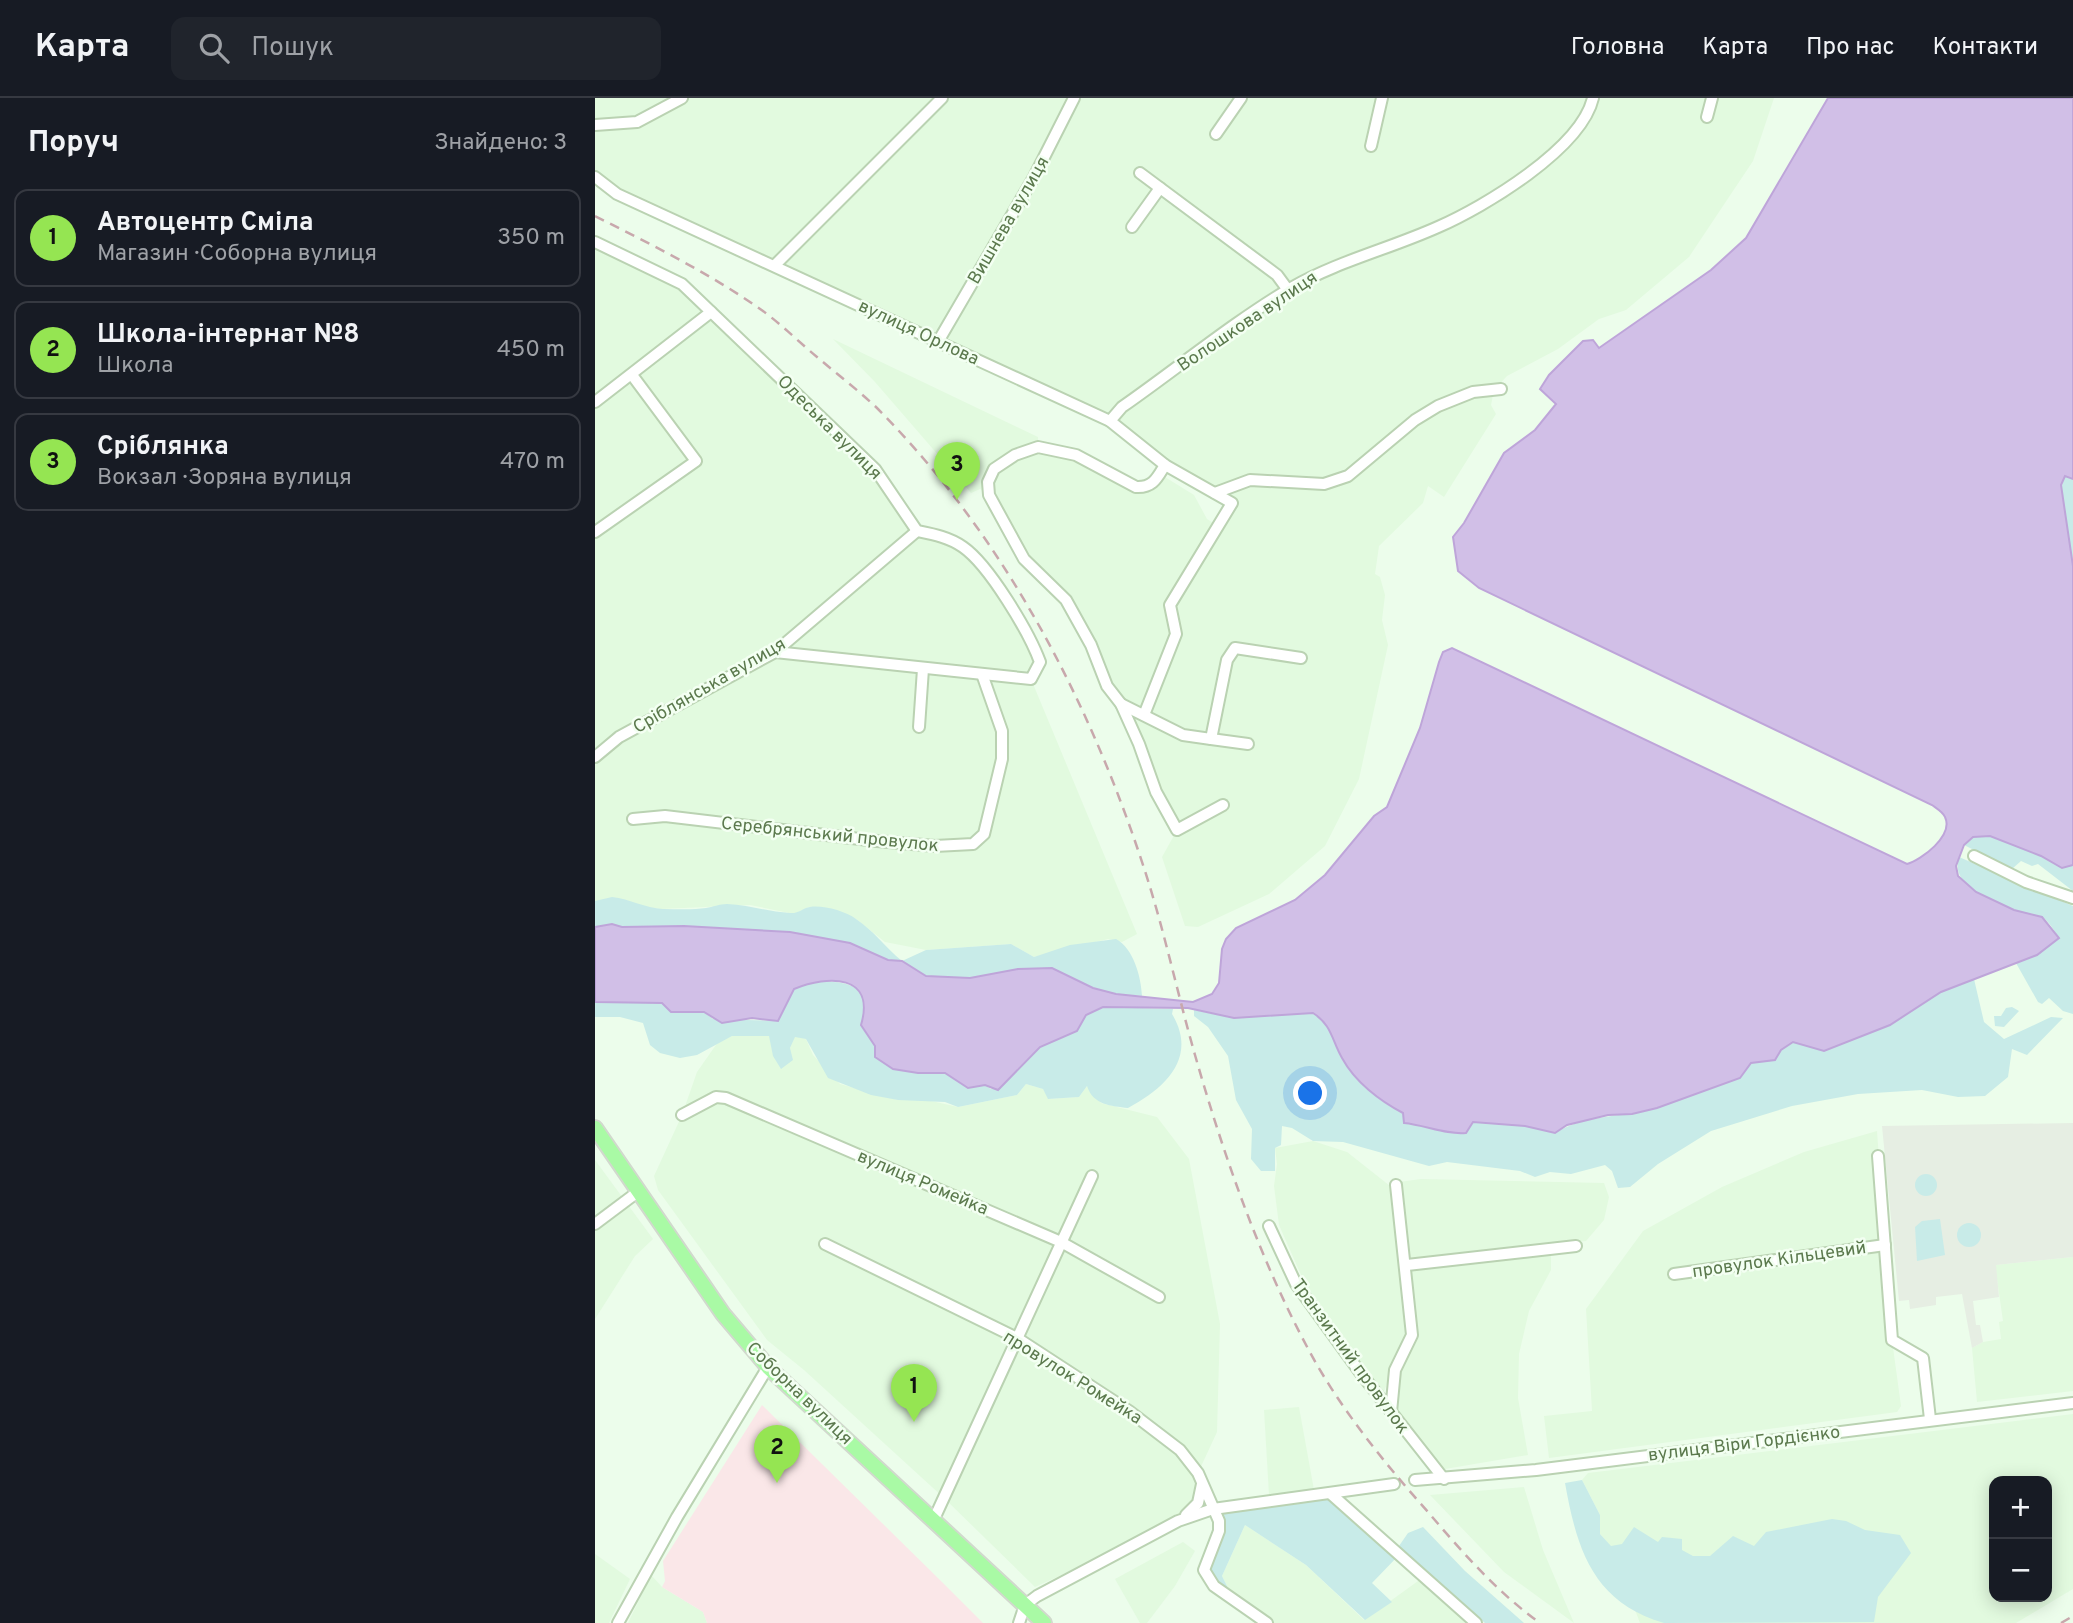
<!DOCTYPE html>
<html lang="uk">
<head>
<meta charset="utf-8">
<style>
	body { margin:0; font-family:Overpass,sans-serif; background:#20242c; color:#f1f3f6 }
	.controls { position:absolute; right:21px; bottom:21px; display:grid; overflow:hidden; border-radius:14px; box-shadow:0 4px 18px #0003 }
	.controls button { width:63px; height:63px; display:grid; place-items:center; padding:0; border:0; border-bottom:2px solid #363941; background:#171b24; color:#f1f3f6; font:35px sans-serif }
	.you { position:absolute; left:716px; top:996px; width:24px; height:24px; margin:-18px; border:5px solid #fff; border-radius:50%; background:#1a73e8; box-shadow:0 0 0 10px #1a73e833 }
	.badge { display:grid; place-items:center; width:46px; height:46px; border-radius:50%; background:#95e552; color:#111; font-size:23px; font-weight:700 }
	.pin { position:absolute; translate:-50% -58px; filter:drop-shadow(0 2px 4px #0008) }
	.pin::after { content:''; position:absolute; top:37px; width:24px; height:21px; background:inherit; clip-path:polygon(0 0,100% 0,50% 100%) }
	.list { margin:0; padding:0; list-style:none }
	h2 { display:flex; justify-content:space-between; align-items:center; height:91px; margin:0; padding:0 28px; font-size:30px }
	h2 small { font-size:23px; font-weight:400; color:#9ea1a6 }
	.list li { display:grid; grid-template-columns:46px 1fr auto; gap:21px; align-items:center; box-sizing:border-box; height:98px; margin:0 14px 14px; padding:0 14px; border:2px solid #363941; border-radius:14px }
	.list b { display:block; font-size:26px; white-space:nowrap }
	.list p { margin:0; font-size:23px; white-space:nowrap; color:#9ea1a6 }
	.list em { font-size:23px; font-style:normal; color:#9ea1a6 }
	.icon { flex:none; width:38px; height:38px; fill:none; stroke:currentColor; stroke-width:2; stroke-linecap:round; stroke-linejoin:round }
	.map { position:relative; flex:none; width:1478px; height:1525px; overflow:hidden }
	header { display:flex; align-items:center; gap:42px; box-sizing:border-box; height:98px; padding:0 35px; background:#171b24; border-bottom:2px solid #363941 }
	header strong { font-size:33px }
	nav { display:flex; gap:38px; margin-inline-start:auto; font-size:24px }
	.search { width:490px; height:63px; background:#20242c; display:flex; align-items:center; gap:18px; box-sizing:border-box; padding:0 24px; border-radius:14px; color:#9ea1a6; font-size:26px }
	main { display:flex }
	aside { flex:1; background:#171b24 }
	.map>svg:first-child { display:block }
	.residential { fill:#e2fadf; fill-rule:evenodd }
	.industrial { fill:#e6eee3 }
	.education { fill:#fae7e8 }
	.green { fill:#c8ebe8 }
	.water { fill:#d1bfe7; stroke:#bea5d9; stroke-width:2 }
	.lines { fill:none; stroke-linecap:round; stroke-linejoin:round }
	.minor-casing { stroke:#bad2b2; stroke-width:14 }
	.major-casing { stroke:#d1d9cd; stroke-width:18 }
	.minor { stroke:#fff; stroke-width:10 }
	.major { stroke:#a9faa5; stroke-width:14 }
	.rail { stroke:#c8a8ac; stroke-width:2.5; stroke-dasharray:10 7; stroke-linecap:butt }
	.labels { text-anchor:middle; stroke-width:5; stroke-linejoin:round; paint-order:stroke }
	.street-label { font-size:18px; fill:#5b794d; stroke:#f3fff2 }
</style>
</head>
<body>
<header>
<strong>Карта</strong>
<div class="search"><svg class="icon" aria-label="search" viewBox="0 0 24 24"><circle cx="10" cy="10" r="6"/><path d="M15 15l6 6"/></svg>Пошук</div>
<nav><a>Головна</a><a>Карта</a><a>Про нас</a><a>Контакти</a></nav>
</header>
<main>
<aside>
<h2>Поруч<small>Знайдено: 3</small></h2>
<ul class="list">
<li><span class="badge">1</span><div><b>Автоцентр Сміла</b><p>Магазин · Соборна вулиця</p></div><em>350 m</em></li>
<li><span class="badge">2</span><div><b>Школа-інтернат №8</b><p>Школа</p></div><em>450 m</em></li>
<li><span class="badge">3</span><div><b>Сріблянка</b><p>Вокзал · Зоряна вулиця</p></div><em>470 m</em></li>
</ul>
</aside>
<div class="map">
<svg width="1478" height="1525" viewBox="0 0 1478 1525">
	<rect width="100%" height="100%" fill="#ecfdeb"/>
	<!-- residential -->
	<g class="residential">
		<path d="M 0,0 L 1179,0 L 1158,63 L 1094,159 L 1031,212 L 1004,221 L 963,251 L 912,278 L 899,292 L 896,307 L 901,316 L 849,399 L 833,388 L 828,405 L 784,448 L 780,476 L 785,479 L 790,497 L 787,522 L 793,547 L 764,681 L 730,748 L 674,796 L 603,829 L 590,828 L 567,759 L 582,732 L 544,646 L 471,502 L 439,472 L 394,397 L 385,391 L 376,395 L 280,284 L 238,241 L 443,339 L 443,349 L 481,357 L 541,389 L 565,376 L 599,397 L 612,421 L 623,428 L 637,405 L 570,367 L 515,323 L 22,96 L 0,79 Z"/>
		<path d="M 0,144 L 87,186 L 280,371 L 322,433 L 347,438 L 389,467 L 441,552 L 442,574 L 436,581 L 542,836 L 527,844 L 513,841 L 439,859 L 416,846 L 331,852 L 290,844 L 261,821 L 214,809 L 199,816 L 155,807 L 66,811 L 0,803 Z"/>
		<path d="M 137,938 L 174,938 L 195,950 L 200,938 L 211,941 L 218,957 L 245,986 L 303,1002 L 332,1002 L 363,1009 L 422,997 L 431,986 L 448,991 L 454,1001 L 484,999 L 492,988 L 506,1005 L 562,1019 L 594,1061 L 625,1226 L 622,1334 L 603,1375 L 603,1405 L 571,1430 L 440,1489 L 349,1400 L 209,1272 L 172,1242 L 63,1092 L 59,1078 L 87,1017 L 102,974 L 123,944 Z"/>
		<path d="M 1282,1033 L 1297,1242 L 1306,1308 L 1302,1314 L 954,1360 L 949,1318 L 997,1313 L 991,1211 L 1048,1133 L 1127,1089 L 1209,1054 Z"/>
		<path d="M 718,1043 L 752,1054 L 795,1088 L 808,1163 L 813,1234 L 788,1296 L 710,1186 L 684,1127 L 679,1088 L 682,1066 L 680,1050 Z"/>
		<path d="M 0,1062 L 58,1141 L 40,1158 L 0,1221 Z"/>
		<path d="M 826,1081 L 1009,1085 L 1014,1099 L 1009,1122 L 991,1143 L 816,1163 L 804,1084 Z"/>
		<path d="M 956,1154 L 956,1172 L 934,1213 L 924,1256 L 923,1300 L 933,1357 L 850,1371 L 802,1314 L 804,1273 L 821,1230 L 816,1169 Z"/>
		<path d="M 1478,1159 L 1478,1293 L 1382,1304 L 1377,1250 L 1388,1244 L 1406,1241 L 1404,1224 L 1408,1223 L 1400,1167 Z"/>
		<path d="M 704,1309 L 719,1392 L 674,1397 L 669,1312 Z"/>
		<path d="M 1478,1316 L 1478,1491 L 1421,1525 L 1045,1525 L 1016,1449 L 1005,1436 L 1005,1417 L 987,1382 L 993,1375 ZM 1399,1383 L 1452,1383 L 1452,1499 L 1399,1499 Z"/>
		<path d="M 929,1389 L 948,1452 L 979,1525 L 909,1474 L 835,1397 Z"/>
		<path d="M 650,1427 L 711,1467 L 769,1522 L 830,1478 L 881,1525 L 672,1525 L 641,1506 L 627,1478 Z"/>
		<path d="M 588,1444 L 600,1453 L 580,1488 L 552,1525 L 545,1525 L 520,1481 Z"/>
		<path d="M 0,1456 L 35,1481 L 14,1525 L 0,1525 Z"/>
		<path d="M 56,1477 L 67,1489 L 108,1514 L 112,1525 L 33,1525 Z"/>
	</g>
	<!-- industrial -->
	<path class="industrial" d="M 1478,1025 L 1478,1159 L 1401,1167 L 1404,1199 L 1378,1203 L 1381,1227 L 1385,1227 L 1388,1244 L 1377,1250 L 1367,1196 L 1341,1199 L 1341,1207 L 1315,1211 L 1314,1202 L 1304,1203 L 1287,1028 Z"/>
	<!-- education -->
	<path class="education" d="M 167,1307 L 347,1484 L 388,1525 L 112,1525 L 108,1514 L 67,1489 L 70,1483 L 68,1463 Z"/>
	<!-- green -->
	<g class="green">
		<path d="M 1470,377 L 1478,381 L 1478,468 C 1472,442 1459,403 1470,377 Z"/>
		<path d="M 1395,738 L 1446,758 L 1467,770 L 1478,767 L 1478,793 L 1443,766 L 1437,768 L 1426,763 L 1417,771 L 1369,747 L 1378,739 Z"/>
		<path d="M 1364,759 L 1478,808 L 1478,916 L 1468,913 L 1454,900 L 1447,906 L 1443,904 L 1421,865 L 1442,857 L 1464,840 C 1460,834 1454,823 1447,819 C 1443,817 1436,817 1431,816 C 1407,809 1353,791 1364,759 Z"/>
		<path d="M 17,799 C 35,801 50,810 68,811 C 82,811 98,812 111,810 C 118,809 124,806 132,806 C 154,807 174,814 195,815 C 203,816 208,810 215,809 C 228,807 250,813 261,821 C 279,833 290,849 307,863 L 331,852 L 416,846 L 439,859 L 475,847 L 521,841 C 539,851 546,879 547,898 L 521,896 L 498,890 L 457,870 L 423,871 L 375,880 L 331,878 L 307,863 L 293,862 L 255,845 L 195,834 L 89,828 L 27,829 L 17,826 L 0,829 L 0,803 Z"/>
		<path d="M 1379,881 L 1389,924 L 1409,941 L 1456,919 L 1468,920 L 1432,957 L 1417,951 L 1413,979 L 1390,998 L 1363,999 L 1327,992 L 1263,996 L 1197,1008 L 1116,1033 L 1063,1066 L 1035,1089 L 1023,1090 L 1017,1073 L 1010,1067 L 976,1076 L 955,1074 L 940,1079 L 925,1073 L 852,1064 L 834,1068 L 748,1044 L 718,1043 L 697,1030 L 687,1028 L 686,1047 L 680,1050 L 680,1073 L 666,1073 L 656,1061 L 657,1031 L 641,1002 L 633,958 L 613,929 L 599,918 L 599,912 L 639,920 L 718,915 C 737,927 737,943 747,961 C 761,984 785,1003 808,1015 L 809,1025 C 830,1027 851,1037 871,1035 L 877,1024 L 930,1028 L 960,1035 C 991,1016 1026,1020 1059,1010 C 1099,998 1138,961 1180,962 L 1186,952 L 1198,944 L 1230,953 L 1295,927 L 1346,894 Z"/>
		<path d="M 218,883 C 252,884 278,884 266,927 L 298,971 L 323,975 L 350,975 L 373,989 L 390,987 L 396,991 L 445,949 L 482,933 L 491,917 L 508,909 L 578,911 L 577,916 C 603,959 571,990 533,1010 C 516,1008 498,1007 492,988 L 484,999 L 453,1001 L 448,991 L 431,986 L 422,997 L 363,1009 L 350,1004 L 303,1002 L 276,997 L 233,980 L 211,941 L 200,939 L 195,950 L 198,962 L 186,971 L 178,958 L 174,938 L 137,938 L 102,957 L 85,960 L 65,955 L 55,947 L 48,925 L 25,919 L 0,919 L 0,904 L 67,905 L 81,914 L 109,914 L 118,921 L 183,923 L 199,891 Z"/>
		<path d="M 1417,909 L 1424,913 L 1409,929 L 1400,928 L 1399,918 L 1406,918 L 1411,910 Z"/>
		<circle cx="1331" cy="1087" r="11"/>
		<path d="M 1345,1121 L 1350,1157 L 1322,1163 L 1320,1129 L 1327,1123 Z"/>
		<circle cx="1374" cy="1137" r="12"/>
		<path d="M 987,1382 L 1005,1417 L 1005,1436 L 1016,1448 L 1027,1446 L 1039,1429 L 1063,1444 L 1067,1439 L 1087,1441 L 1087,1452 L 1098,1458 L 1115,1458 L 1138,1438 L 1159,1448 L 1171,1434 L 1237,1421 L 1251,1423 L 1270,1432 L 1305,1437 L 1316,1455 L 1283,1499 L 1279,1524 L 1069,1525 C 998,1504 982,1452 970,1385 Z"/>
		<path d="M 736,1396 L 805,1456 L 777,1485 L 797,1504 L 770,1522 L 711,1467 L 650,1427 L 627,1478 L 641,1506 L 609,1472 L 624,1433 L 618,1411 Z"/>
		<path d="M 828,1429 L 870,1473 L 929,1525 L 890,1525 L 804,1448 L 813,1435 Z"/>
	</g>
	<!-- water -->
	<path class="water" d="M 1233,0 L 1478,0 L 1478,381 L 1470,378 L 1466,387 L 1478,468 L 1478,767 L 1467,770 L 1446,758 L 1395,738 L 1378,739 L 1369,747 L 1361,768 L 1363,778 L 1381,794 L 1419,812 L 1447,819 L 1464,840 L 1442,857 L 1346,894 L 1295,927 L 1229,953 L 1198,944 L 1186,952 L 1180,962 L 1156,965 L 1145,980 L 1062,1010 L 1037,1016 L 1013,1017 L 972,1027 L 960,1035 L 930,1028 L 878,1024 L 871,1035 C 851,1037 830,1027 809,1025 L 808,1015 C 785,1003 760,984 747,960 C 737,943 737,927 718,915 L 639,920 L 593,910 L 508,909 L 491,917 L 482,933 L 445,949 L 403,992 L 390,987 L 373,990 L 350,975 L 323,975 L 298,971 L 280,959 L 280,948 L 266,927 C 281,876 233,877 199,891 L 183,923 L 157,920 L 127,925 L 109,914 L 76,914 L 67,905 L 0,904 L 0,829 L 17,826 L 27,829 L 89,828 L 195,834 L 255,845 L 293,862 L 307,863 L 331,878 L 375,880 L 423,871 L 457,870 L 498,890 L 521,896 L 598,904 L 617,896 L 624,885 L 627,851 L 631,841 L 641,830 L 700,802 L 730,777 L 779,718 L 792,709 L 825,630 L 844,564 L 848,554 L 857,550 L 1312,766 C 1326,762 1359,738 1350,719 C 1348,714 1341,710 1337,707 L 884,490 L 863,473 L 858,439 L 869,425 L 909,355 L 940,332 L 961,306 L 945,291 L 954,277 L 988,243 L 998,242 L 1004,250 L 1116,172 L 1151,140 Z"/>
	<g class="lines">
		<defs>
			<g id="minor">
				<path d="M 1112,19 L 1117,0"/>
				<path d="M 0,27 L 42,24 L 87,0"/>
				<path d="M 621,36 L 646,0"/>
				<path d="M 776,48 L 787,0"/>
				<path d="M 545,75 L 682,177 L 693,192"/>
				<path d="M 0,79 L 22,96 L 515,323 L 570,367 L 637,405 L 575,507 L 581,536 L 549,617"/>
				<path d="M 537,129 L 565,90"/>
				<path d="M 0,144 L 87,186 L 280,371 L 322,433 C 337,436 354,439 368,449 C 394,467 434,534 445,564 L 436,581 L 180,554"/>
				<path d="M 180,167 L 347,0"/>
				<path d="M 344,242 L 439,79 L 479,0"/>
				<path d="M 0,304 L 116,214"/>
				<path d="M 515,323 L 527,309 C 583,270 637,225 696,190 C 743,163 794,151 843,129 C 889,109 986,51 998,0"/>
				<path d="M 570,367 C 562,380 558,390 541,389 L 481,357 L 443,349 L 420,357 L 399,371 L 393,384 L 394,397 L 429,461 L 471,502 L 496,547 L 512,588 L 526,606 L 544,646 L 561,694 L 582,732 L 628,707"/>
				<path d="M 620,395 L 655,382 L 729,386 L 753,378 L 820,322 L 843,308 L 878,294 L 906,291"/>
				<path d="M 0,434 L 101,363 L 37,277"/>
				<path d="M 526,606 L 588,637 L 616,641 L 632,562 L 640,550 L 706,560"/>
				<path d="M 324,629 L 328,571"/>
				<path d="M 616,641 L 653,646"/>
				<path d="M 0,659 L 24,639 L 180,554 L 322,433"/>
				<path d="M 38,721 L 70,718 L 282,743 L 340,748 L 378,746 L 389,736 L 407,661 L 407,633 L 387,576"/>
				<path d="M 1379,758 L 1431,784 L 1478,800"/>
				<path d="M 87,1017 L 121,999 L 131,1000 L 466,1144 L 564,1199"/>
				<path d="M 1283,1058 L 1297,1242 L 1328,1260 L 1335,1321"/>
				<path d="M 0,1126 L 44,1093"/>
				<path d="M 674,1128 L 701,1186 L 764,1273 L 849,1381"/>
				<path d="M 230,1146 L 422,1240 L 534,1313 L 585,1352 L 603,1375 L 624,1423 L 624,1433 L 609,1472 L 619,1488 L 672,1525"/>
				<path d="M 812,1167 L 981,1148"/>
				<path d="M 1079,1176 L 1290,1147"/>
				<path d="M 796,1314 L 800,1272 L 817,1237 L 801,1087"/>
				<path d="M 820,1382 L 941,1372 L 1478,1305"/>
				<path d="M 736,1396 L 881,1525"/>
				<path d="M 591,1417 L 603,1405 L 607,1386"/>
				<path d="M 339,1421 L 497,1078"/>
				<path d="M 23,1525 L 82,1419 L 173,1269"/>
				<path d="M 424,1525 L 430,1507 L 442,1498 L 583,1423 L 618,1411 L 799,1386"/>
			</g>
			<path id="major" d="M 0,1030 L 128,1216 L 173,1269 L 449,1525"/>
		</defs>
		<!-- minor casing -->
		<use href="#minor" class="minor-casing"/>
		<!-- major casing -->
		<use href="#major" class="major-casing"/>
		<!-- minor -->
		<use href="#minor" class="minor"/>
		<!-- major -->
		<use href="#major" class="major"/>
		<!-- rail -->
		<g class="rail">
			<path d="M 0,118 C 57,147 116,176 168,213 C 187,227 204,244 222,259 C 242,276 263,292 282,310 C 408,437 494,601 549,770 C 569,831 582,894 600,957 C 630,1062 668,1171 722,1267 C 753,1320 792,1368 833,1414 C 867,1454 903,1495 945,1525"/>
			<path d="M 1466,1525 L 1478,1518"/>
		</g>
	</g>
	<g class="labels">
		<!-- street labels -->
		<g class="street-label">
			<text transform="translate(413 122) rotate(-60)" y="6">Вишнева вулиця</text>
			<text transform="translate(652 223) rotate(-34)" y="6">Волошкова вулиця</text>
			<text transform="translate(324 234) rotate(25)" y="6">вулиця Орлова</text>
			<text transform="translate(235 329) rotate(45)" y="6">Одеська вулиця</text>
			<text transform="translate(114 587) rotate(-30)" y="6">Сріблянська вулиця</text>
			<text transform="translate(235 736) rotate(6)" y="6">Серебрянський провулок</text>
			<text transform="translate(328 1084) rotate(23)" y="6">вулиця Ромейка</text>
			<text transform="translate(1184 1161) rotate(-8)" y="6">провулок Кільцевий</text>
			<text transform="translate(756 1258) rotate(54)" y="6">Транзитний провулок</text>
			<text transform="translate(478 1279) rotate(32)" y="6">провулок Ромейка</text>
			<text transform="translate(205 1295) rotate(44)" y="6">Соборна вулиця</text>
			<text transform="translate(1149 1345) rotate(-7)" y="6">вулиця Віри Гордієнко</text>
		</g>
	</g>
</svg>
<div class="controls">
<button>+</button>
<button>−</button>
</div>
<div class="you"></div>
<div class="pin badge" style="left:319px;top:1324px">1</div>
<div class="pin badge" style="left:182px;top:1385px">2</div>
<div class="pin badge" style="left:362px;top:402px">3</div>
</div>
</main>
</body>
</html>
